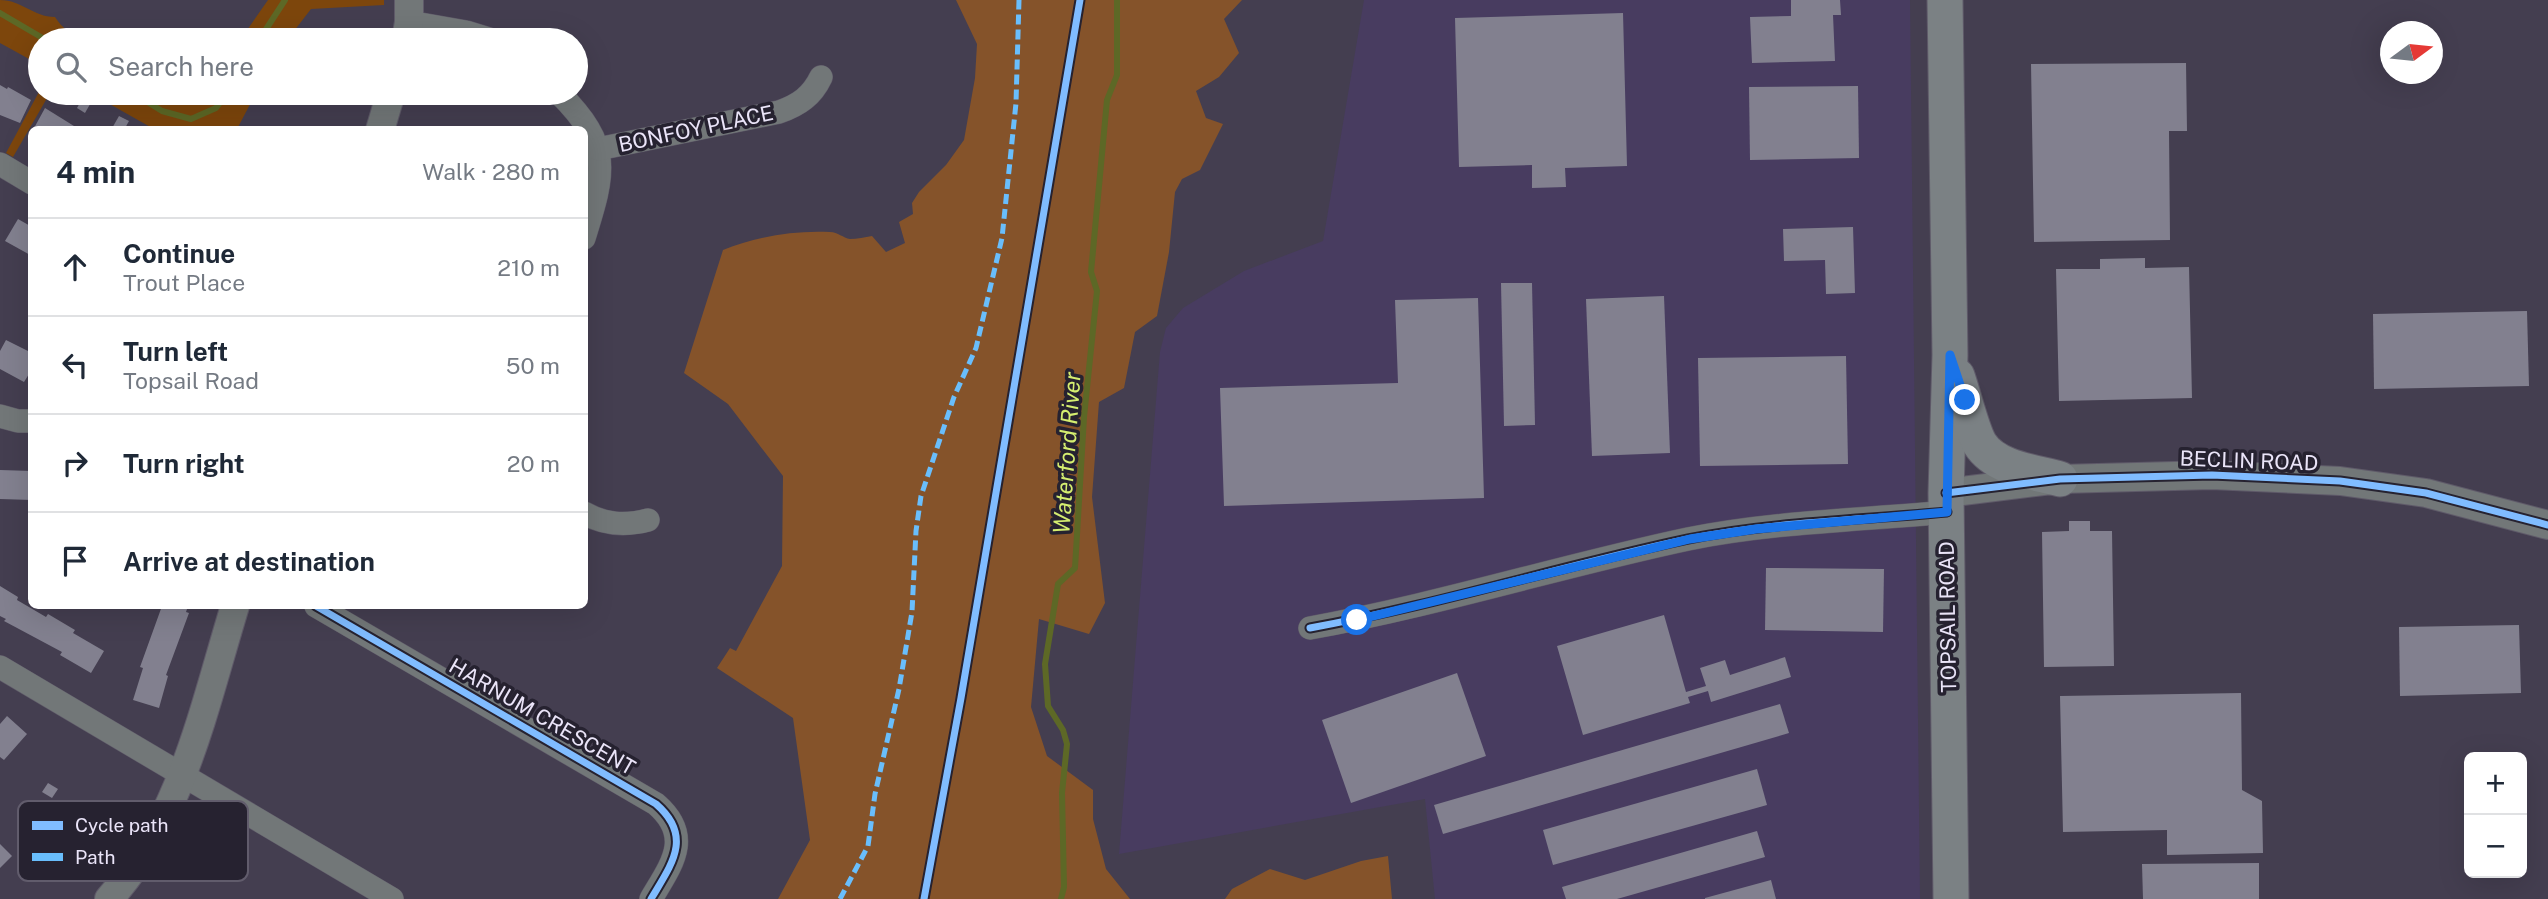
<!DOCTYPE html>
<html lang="en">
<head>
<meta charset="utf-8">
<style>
	body { margin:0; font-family:"Public Sans",sans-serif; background:#f6f6f7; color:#1f2937 }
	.controls { position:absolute; right:21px; bottom:21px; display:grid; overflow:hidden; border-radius:10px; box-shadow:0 7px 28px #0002 }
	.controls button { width:63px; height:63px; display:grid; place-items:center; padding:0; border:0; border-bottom:2px solid #e0e1e3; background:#fff; color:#1f2937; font:35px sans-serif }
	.compass { position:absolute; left:2380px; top:21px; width:63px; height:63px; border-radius:50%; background:#fff; box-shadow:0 7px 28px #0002; rotate:75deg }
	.stop { position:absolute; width:21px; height:21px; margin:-16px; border:5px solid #1a73e8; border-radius:50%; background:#fff }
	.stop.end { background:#1a73e8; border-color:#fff; box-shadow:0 2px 7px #0008 }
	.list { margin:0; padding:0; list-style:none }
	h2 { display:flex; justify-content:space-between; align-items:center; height:91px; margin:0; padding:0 28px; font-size:30px }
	h2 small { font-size:23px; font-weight:400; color:#747a83 }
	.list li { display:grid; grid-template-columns:46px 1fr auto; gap:21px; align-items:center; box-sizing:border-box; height:98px; padding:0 28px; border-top:2px solid #e0e1e3 }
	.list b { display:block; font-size:26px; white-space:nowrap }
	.list p { margin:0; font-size:23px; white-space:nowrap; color:#747a83 }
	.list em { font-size:23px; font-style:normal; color:#747a83 }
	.icon { flex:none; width:38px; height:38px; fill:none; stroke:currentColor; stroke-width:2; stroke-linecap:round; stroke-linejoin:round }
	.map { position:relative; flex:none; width:2548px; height:899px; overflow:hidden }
	.search { position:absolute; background:#fff; box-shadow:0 7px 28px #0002; left:28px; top:28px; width:560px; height:77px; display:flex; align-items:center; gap:18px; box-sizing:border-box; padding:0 24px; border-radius:38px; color:#747a83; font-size:26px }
	.panel { position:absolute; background:#fff; box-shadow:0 7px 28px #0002; left:28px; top:126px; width:560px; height:483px; border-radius:10px }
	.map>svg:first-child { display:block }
	.built { fill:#483c60 }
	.green { fill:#7d460c }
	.forest { fill:#85532a }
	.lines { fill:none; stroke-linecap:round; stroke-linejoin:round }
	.stream { stroke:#5d6826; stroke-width:6 }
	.building { fill:#82808f }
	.minor-casing { stroke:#5f5a69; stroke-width:24 }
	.tertiary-casing { stroke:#5f5a69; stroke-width:30 }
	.primary-casing { stroke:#5f5a69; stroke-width:37 }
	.minor { stroke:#727778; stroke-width:23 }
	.tertiary { stroke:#727778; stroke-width:28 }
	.primary { stroke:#7b8184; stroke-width:35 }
	.quiet { stroke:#69befc; stroke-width:5; stroke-dasharray:10 5; stroke-linecap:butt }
	.cycleway-casing { stroke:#262230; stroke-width:11 }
	.cycleway { stroke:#80bcff; stroke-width:7 }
	.route { stroke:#1a73e8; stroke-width:9 }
	.labels { text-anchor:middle; stroke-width:7; stroke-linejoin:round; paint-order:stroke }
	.street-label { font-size:21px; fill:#eae4f8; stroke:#262230 }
	.water-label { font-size:23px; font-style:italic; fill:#d5ee70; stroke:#262230 }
	.key { fill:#262230; stroke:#615c6c; stroke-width:2 }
	.key-label { font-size:19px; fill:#eae4f8 }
</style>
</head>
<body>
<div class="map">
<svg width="2548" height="899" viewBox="0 0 2548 899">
	<rect width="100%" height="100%" fill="#443e50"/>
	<!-- built -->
	<path class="built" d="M 1364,0 L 1910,0 L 1920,899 L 1435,899 L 1425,799 L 1119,854 L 1160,352 L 1166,328 L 1183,308 L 1244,271 L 1323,241 Z"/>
	<!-- green -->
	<g class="green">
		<path d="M 0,0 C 22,0 33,17 55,17 C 62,28 72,36 85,37 C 93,38 96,36 103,40 L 40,40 L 40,65 L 0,43 Z"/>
		<path d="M 268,0 L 384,0 L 384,5 L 311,9 L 287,40 L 240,40 Z"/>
		<path d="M 40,90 L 40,93 L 50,93 L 13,157 L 6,153 Z"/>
		<path d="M 90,93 L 177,93 L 194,105 L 203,93 L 256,93 L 237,129 L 154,129 Z"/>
	</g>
	<!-- forest -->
	<g class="forest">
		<path d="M 956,0 L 1242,0 L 1224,19 L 1239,53 L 1219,77 L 1196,91 L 1206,118 L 1223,124 L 1200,170 L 1182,179 L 1175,192 L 1169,252 L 1157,316 L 1135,332 L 1124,388 L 1099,402 L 1092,497 L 1105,603 L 1089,634 L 1039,619 L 1031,707 L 1047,756 L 1093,790 L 1093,819 L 1106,869 L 1130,899 L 778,899 L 810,840 L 793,718 L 717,668 L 730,648 L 736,651 L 782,566 L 783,476 L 728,404 L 684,373 L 723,250 C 755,237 794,230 830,232 C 838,232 843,238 850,239 C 857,239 865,237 872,236 L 886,252 L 905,243 L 899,222 L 913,214 L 912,203 L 919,192 L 946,165 L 964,140 L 975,78 L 977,44 Z"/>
		<path d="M 1388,856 L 1392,899 L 1225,899 L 1232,889 L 1270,869 L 1305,880 L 1361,861 Z"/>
	</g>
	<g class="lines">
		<!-- stream -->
		<g class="stream">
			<path d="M 0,13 L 46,40"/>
			<path d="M 259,40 L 285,0"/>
			<path d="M 133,93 L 162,111 L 191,119 L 216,108 L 227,93"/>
			<path d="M 1061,899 L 1064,887 L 1062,793 L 1067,744 L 1063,730 L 1048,706 L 1045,664 L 1058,584 L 1075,568 L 1084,417 L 1097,291 L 1091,272 L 1107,100 L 1117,75 L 1117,0"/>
		</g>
	</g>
	<!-- building -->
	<g class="building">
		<path d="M 1791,0 L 1840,0 L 1841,15 L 1833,15 L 1835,61 L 1752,63 L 1750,17 L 1791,16 Z"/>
		<path d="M 1623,13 L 1627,166 L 1565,168 L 1566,187 L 1532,188 L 1532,165 L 1459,167 L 1455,18 Z"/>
		<path d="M 2186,63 L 2187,131 L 2169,131 L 2170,240 L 2034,242 L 2031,64 Z"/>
		<path d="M 0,85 L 7,89 L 8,87 L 31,100 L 20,123 L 0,115 Z"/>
		<path d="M 1858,86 L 1859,158 L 1750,160 L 1749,87 Z"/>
		<path d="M 85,94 L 93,99 L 85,113 L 77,108 Z"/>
		<path d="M 45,108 L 74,126 L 72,130 L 33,130 Z"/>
		<path d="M 119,116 L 129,121 L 124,130 L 111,130 Z"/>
		<path d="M 18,219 L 32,227 L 32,256 L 5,241 Z"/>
		<path d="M 1853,227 L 1855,293 L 1826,294 L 1825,260 L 1784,261 L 1783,229 Z"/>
		<path d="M 2145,258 L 2145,268 L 2189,267 L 2192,398 L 2059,401 L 2056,269 L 2100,269 L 2100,259 Z"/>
		<path d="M 1501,283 L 1532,283 L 1535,425 L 1504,426 Z"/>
		<path d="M 1664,296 L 1670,453 L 1592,456 L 1586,299 Z"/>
		<path d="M 1478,298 L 1484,498 L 1224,506 L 1220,388 L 1398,383 L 1395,300 Z"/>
		<path d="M 2527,311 L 2529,386 L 2374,389 L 2373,314 Z"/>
		<path d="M 6,340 L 32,353 L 32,375 L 29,374 L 24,382 L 0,369 L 0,351 Z"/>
		<path d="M 1846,356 L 1848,464 L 1700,466 L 1698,358 Z"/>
		<path d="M 0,470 L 32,471 L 32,500 L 0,499 Z"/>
		<path d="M 2069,521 L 2090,521 L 2090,531 L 2112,531 L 2114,666 L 2044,667 L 2042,532 L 2069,531 Z"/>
		<path d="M 1766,568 L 1884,569 L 1883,632 L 1765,630 Z"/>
		<path d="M 0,586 L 18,597 L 17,600 L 46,617 L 48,614 L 75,630 L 73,633 L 104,651 L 91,673 L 60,655 L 62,652 L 4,621 L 6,619 L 0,616 Z"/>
		<path d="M 162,606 L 188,606 L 186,612 L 189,613 L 166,675 L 168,676 L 159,708 L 133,700 L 143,668 L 140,667 Z"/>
		<path d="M 1664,615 L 1686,692 L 1706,686 L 1700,668 L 1725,660 L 1730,675 L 1785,657 L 1791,677 L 1711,702 L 1708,691 L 1688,697 L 1690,703 L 1583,735 L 1557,646 Z"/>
		<path d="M 2519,625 L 2521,693 L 2400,696 L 2399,627 Z"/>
		<path d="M 1457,673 L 1486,756 L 1351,803 L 1322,720 Z"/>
		<path d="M 2241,693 L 2242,790 L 2262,801 L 2263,853 L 2167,855 L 2167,830 L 2063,832 L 2060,696 Z"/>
		<path d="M 1780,704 L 1789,733 L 1443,834 L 1434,805 Z"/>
		<path d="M 7,716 L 27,734 L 4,760 L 0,757 L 0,724 Z"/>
		<path d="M 1757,769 L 1767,805 L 1553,865 L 1543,830 Z"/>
		<path d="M 48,783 L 58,789 L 52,798 L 42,792 Z"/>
		<path d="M 1757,831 L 1765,857 L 1617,899 L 1566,899 L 1562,887 Z"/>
		<path d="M 0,844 L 12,856 L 0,868 Z"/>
		<path d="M 2259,863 L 2259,899 L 2143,899 L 2142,864 Z"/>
		<path d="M 1771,880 L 1776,899 L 1705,899 L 1705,898 Z"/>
	</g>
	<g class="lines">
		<defs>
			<g id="minor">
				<path d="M 409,22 L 466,32 L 492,40"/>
				<path d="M 559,93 C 612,146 605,171 584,238"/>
				<path d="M 598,149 L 779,112 C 799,105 812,96 821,77"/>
				<path d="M 0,164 L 32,183"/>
				<path d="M 0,416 L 18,421 L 32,421"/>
				<path d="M 584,513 C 605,525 625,526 648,520"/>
				<path d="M 316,606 L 656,804 C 694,837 671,865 651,899"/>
				<path d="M 1310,628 C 1437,605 1561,566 1688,539 C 1771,522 1862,520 1947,512"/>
				<path d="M 0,667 L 392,899"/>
			</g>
			<g id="tertiary">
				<path d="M 406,40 L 409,22 L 409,0"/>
				<path d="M 380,130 L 391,93"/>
				<path d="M 1946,493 L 2060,479 L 2212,475 L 2340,481 L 2426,493 L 2548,525"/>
				<path d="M 109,899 C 182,818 204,707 235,606"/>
			</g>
			<g id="primary">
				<path d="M 1945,0 L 1950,355 L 1946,493 L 1951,899"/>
				<path d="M 1957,376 C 1963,393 1972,431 1980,444 C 1996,469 2035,472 2060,479"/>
			</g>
		</defs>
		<!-- minor casing -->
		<use href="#minor" class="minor-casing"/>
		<!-- tertiary casing -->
		<use href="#tertiary" class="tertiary-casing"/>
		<!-- primary casing -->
		<use href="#primary" class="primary-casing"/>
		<!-- minor -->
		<use href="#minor" class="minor"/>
		<!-- tertiary -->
		<use href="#tertiary" class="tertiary"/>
		<!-- primary -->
		<use href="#primary" class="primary"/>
		<!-- quiet -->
		<path class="quiet" d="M 840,899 L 868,846 L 875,794 L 899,689 L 912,612 L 916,531 L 921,496 L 954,397 L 976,348 L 1002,238 L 1016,103 L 1019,0"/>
		<defs>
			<g id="cycleway">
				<path d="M 1946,493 L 2060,479 L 2212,475 L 2340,481 L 2426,493 L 2548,525"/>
				<path d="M 316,606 L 656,804 C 694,837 671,865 651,899"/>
				<path d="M 1310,628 C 1437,605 1561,566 1688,539 C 1771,522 1862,520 1947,512"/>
				<path d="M 924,899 L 961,698 L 1080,0"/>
			</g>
		</defs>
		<!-- cycleway casing -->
		<use href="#cycleway" class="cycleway-casing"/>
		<!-- cycleway -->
		<use href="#cycleway" class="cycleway"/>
	</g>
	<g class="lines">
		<!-- route -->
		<path class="route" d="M 1357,620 L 1690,539 L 1756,529 L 1947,512 L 1950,355 L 1965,400"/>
	</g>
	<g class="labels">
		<!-- street labels -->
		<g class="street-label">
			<text transform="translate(696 129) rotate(-12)" y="7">BONFOY PLACE</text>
			<text transform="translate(2249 461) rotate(2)" y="7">BECLIN ROAD</text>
			<text transform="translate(1948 617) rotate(-91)" y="7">TOPSAIL ROAD</text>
			<text transform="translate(542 717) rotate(30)" y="7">HARNUM CRESCENT</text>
		</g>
		<!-- water labels -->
		<g class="water-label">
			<text transform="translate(1067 453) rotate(-86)" y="8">Waterford River</text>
		</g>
	</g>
	<!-- legend -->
	<rect x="18" y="801" width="230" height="80" rx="10" class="key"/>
	<rect x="32" y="821" width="31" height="9" fill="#80bcff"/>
	<rect x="32" y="853" width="31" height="8" fill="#69befc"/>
	<g class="key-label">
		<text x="75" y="832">Cycle path</text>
		<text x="75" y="864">Path</text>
	</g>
</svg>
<div class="controls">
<button>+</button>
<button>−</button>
</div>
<svg class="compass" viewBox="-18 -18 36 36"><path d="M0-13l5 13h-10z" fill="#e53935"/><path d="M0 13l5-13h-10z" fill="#747a83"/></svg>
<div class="stop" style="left:1357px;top:620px"></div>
<div class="stop end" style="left:1965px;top:400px"></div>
<div class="search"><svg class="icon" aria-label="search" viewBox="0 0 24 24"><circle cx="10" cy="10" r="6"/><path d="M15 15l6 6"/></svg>Search here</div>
<section class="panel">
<h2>4 min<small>Walk · 280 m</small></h2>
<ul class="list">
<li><svg class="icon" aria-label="ahead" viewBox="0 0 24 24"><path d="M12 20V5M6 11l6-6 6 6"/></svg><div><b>Continue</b><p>Trout Place</p></div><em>210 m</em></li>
<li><svg class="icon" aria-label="left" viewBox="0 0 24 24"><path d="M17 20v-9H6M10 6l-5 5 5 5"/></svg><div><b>Turn left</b><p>Topsail Road</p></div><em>50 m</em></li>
<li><svg class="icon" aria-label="right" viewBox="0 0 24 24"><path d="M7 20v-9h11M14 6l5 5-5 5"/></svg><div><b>Turn right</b></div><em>20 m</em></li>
<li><svg class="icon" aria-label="arrive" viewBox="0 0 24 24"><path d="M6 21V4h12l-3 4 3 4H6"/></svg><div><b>Arrive at destination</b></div></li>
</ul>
</section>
</div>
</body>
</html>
